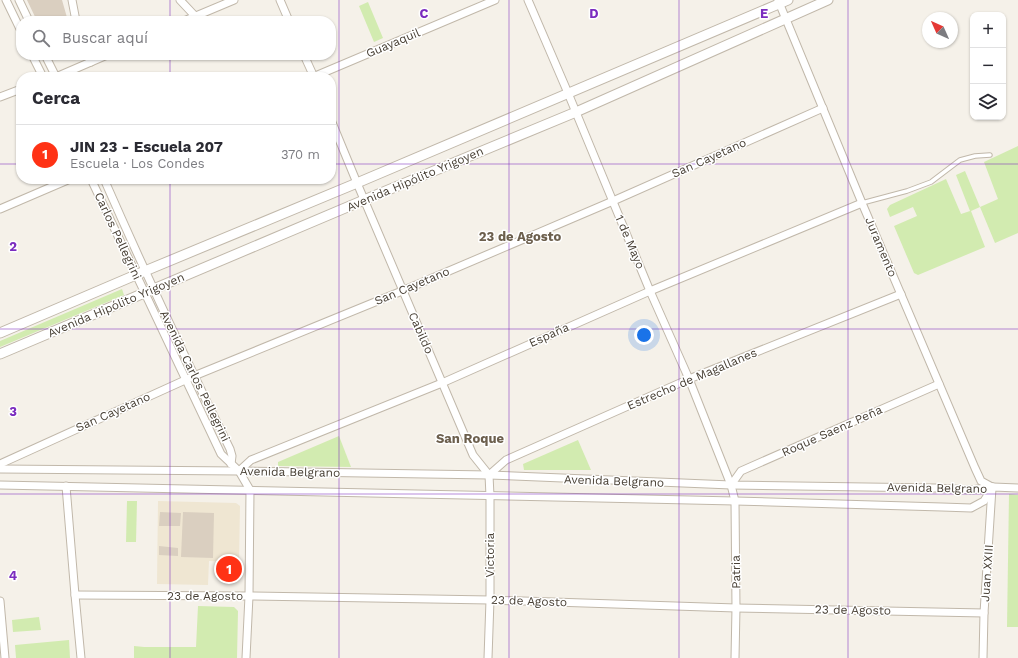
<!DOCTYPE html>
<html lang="es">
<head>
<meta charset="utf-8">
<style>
	body { margin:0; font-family:"Work Sans",sans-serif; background:#f2f2f3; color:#2b2b33 }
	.controls { position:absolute; right:12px; top:12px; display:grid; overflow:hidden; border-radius:8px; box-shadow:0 1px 3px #0004 }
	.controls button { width:36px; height:36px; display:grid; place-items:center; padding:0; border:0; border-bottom:1px solid #e1e1e2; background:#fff; color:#2b2b33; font:20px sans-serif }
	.compass { position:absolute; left:922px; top:12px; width:36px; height:36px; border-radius:50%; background:#fff; box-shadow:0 1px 3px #0004; rotate:315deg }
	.you { position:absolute; left:644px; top:335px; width:14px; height:14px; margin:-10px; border:3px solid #fff; border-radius:50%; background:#1a73e8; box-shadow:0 0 0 6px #1a73e833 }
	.badge { display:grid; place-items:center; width:26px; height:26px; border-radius:50%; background:#ff3215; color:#fff; font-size:13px; font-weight:700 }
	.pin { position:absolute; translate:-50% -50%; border:2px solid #fff; box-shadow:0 1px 4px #0006 }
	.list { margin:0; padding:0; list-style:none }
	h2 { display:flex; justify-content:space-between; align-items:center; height:52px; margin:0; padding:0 16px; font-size:17px }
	h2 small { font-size:13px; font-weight:400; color:#7c7c81 }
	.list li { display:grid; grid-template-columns:26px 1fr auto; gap:12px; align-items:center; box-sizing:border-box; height:60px; padding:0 16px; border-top:1px solid #e1e1e2 }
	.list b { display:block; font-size:15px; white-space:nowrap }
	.list p { margin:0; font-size:13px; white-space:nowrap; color:#7c7c81 }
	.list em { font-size:13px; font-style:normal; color:#7c7c81 }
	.icon { flex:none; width:22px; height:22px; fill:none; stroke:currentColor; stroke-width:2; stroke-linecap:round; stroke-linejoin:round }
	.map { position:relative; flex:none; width:1018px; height:658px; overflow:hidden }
	.search { position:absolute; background:#fff; box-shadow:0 1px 3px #0004; left:16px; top:16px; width:320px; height:44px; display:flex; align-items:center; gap:10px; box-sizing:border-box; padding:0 14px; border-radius:16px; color:#7c7c81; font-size:15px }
	.panel { position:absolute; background:#fff; box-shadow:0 1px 3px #0004; left:16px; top:72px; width:320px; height:112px; border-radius:16px }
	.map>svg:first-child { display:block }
	.education { fill:#efe6d2 }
	.green { fill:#d2ebb0 }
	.building { fill:#dacfc0 }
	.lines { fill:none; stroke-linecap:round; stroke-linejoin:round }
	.service-casing { stroke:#c1b8aa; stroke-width:5.5 }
	.minor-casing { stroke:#c1b8aa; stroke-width:9 }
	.tertiary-casing { stroke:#c1b8aa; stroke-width:11 }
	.service { stroke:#fff; stroke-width:3.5 }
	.minor { stroke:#fff; stroke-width:7 }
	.tertiary { stroke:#fff; stroke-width:9 }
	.grid { fill:none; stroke:#7b2cbf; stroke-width:1; stroke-opacity:0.55 }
	.labels { text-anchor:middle; stroke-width:3; stroke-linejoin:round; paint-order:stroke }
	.street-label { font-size:12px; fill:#494136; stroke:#fff }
	.neighbourhood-label { font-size:13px; font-weight:bold; fill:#6c5f4d; stroke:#fff }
	.grid-label { font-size:13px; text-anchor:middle; font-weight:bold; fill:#7b2cbf; stroke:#fff; stroke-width:3; stroke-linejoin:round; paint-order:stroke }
</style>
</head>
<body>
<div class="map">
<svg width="1018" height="658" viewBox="0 0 1018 658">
	<rect width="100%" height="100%" fill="#f5f1e9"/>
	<!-- education -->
	<path class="education" d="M 158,501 L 236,503 L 240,506 L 239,562 L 209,561 L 208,585 L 157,584 Z"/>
	<!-- green -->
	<g class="green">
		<path d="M 368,2 L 383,38 L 374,42 L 359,6 Z"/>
		<path d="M 1018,146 L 1018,233 L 995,243 L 980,207 L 971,211 L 985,247 L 918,275 L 914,273 L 894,226 L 917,216 L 913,207 L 890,217 L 887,209 L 890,205 L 946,179 L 961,214 L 970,211 L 956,175 L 965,171 L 980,207 L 998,199 L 984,162 Z"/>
		<path d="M 122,289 L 124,295 L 0,347 L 0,341 Z"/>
		<path d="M 339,436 L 351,467 L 278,466 L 278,462 Z"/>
		<path d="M 578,440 L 591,470 L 524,470 L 523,464 Z"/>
		<path d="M 1009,494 L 1018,495 L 1018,627 L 1007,627 Z"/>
		<path d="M 127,501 L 137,501 L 136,542 L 126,542 Z"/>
		<path d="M 198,606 L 234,607 L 238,611 L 237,658 L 134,658 L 134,646 L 144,647 L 196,647 Z"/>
		<path d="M 39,617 L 41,630 L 13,632 L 12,620 Z"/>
		<path d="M 69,640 L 70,658 L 16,658 L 15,645 Z"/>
	</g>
	<!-- building -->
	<g class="building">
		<path d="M 27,0 L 62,0 L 68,21 L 46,21 L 45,18 L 37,21 Z"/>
		<path d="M 160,512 L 181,513 L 180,526 L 159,526 Z"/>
		<path d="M 183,512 L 214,513 L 213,558 L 181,557 Z"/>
		<path d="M 159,546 L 178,548 L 178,556 L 159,555 Z"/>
		<path d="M 219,561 L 239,562 L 238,576 L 219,576 Z"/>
	</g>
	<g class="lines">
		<defs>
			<path id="service" d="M 862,203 L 907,191 L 931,182 L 960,160 L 975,156 L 990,155"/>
			<g id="minor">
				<path d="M 6,0 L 21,31"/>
				<path d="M 19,0 L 29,21"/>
				<path d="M 72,0 L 76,21"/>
				<path d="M 180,0 L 195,16"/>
				<path d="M 280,0 L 289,21"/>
				<path d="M 528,0 L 568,93 L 650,291 L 689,379 L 731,485 L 735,501 L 736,608 L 735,658"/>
				<path d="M 778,0 L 862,203 L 975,468 L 981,481 L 992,487"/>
				<path d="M 184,21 L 234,0"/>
				<path d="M 32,55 L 43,77"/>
				<path d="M 45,55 L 56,77"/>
				<path d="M 87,55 L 91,62"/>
				<path d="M 304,55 L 314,77"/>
				<path d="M 56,77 L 107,55"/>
				<path d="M 313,77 L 495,0"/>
				<path d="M 0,97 L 21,89"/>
				<path d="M 331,120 L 357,183 L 473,455 L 489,475"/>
				<path d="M 91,179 L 221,454 L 239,471 L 250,490 L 249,596 L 246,658"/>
				<path d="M 104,179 C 144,270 186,360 230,449 L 232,456 L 231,464"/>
				<path d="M 0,209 L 70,179"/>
				<path d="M 0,464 L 194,376 L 402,291 L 613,201 L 823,108"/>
				<path d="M 0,469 L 239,471 L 489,475 L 731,485 L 936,488 L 971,490 L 993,487 L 1018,488"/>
				<path d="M 239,471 L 251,460 L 442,383 L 650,291 L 862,203"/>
				<path d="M 489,475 L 506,460 L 689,379 L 901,294"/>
				<path d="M 0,485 L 735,501 L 942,507 L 971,508 L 984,501 L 993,487"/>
				<path d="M 731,485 L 741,471 L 939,384"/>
				<path d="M 66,486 L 75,595 L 81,658"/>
				<path d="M 75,595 L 249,596 L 490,600 L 736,608 L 984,613"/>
				<path d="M 0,601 L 5,658"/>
				<path d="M 488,658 L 490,600 L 490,496 L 489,475"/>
				<path d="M 983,658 L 984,613 L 992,488"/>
			</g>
			<g id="tertiary">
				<path d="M 0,333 L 145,271 L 357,183 L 788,0"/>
				<path d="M 0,354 L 364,200 L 576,112 L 828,0"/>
			</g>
		</defs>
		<!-- service casing -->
		<use href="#service" class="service-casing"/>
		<!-- minor casing -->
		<use href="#minor" class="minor-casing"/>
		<!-- tertiary casing -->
		<use href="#tertiary" class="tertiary-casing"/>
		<!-- service -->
		<use href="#service" class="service"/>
		<!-- minor -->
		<use href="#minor" class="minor"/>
		<!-- tertiary -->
		<use href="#tertiary" class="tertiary"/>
	</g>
	<!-- grid -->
	<path class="grid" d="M 170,0 L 170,21M 339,0 L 339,658M 509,0 L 509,658M 679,0 L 679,658M 848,0 L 848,658M 170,55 L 170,77M 0,164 L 21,164M 331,164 L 1018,164M 170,179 L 170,658M 0,329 L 1018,329M 0,494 L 1018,494"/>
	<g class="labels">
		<!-- street labels -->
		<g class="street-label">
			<text transform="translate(393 43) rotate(-23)" y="4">Guayaquil</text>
			<text transform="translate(709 158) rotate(-24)" y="4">San Cayetano</text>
			<text transform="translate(415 179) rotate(-23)" y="4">Avenida Hipólito Yrigoyen</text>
			<text transform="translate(118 236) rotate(65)" y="4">Carlos Pellegrini</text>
			<text transform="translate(630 242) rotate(67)" y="4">1 de Mayo</text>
			<text transform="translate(881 247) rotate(67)" y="4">Juramento</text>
			<text transform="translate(412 286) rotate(-23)" y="4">San Cayetano</text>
			<text transform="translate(116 305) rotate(-23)" y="4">Avenida Hipólito Yrigoyen</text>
			<text transform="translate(421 333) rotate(66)" y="4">Cabildo</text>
			<text transform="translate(549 335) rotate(-24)" y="4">España</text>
			<text transform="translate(195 376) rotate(64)" y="4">Avenida Carlos Pellegrini</text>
			<text transform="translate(692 379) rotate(-23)" y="4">Estrecho de Magallanes</text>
			<text transform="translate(113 412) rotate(-24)" y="4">San Cayetano</text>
			<text transform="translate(832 431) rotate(-24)" y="4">Roque Saenz Peña</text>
			<text transform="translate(290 472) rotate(1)" y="4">Avenida Belgrano</text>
			<text transform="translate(614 481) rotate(2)" y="4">Avenida Belgrano</text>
			<text transform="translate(937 488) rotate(1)" y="4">Avenida Belgrano</text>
			<text transform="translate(490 555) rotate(-90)" y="4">Victoria</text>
			<text transform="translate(736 572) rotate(-91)" y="4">Patria</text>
			<text transform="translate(987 573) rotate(-86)" y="4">Juan XXIII</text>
			<text x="205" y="600">23 de Agosto</text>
			<text transform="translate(529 601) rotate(2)" y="4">23 de Agosto</text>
			<text transform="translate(853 610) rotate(1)" y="4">23 de Agosto</text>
		</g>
		<!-- neighbourhood labels -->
		<g class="neighbourhood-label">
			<text x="520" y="241">23 de Agosto</text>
			<text x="470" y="443">San Roque</text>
		</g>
	</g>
	<g class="grid-label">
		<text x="424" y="18">C</text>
		<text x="594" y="18">D</text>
		<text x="764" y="18">E</text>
		<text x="13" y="251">2</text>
		<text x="13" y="416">3</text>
		<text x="13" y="580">4</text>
	</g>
</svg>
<div class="controls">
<button>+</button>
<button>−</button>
<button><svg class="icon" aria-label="layers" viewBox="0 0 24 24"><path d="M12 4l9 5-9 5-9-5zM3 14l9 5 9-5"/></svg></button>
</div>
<svg class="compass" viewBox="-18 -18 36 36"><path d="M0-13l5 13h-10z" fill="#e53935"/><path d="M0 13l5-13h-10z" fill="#7c7c81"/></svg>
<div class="you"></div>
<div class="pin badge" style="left:229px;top:569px">1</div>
<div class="search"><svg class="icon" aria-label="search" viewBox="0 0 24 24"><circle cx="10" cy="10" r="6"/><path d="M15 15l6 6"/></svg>Buscar aquí</div>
<section class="panel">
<h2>Cerca<small></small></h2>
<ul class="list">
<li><span class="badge">1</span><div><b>JIN 23 - Escuela 207</b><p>Escuela · Los Condes</p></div><em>370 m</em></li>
</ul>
</section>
</div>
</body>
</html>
